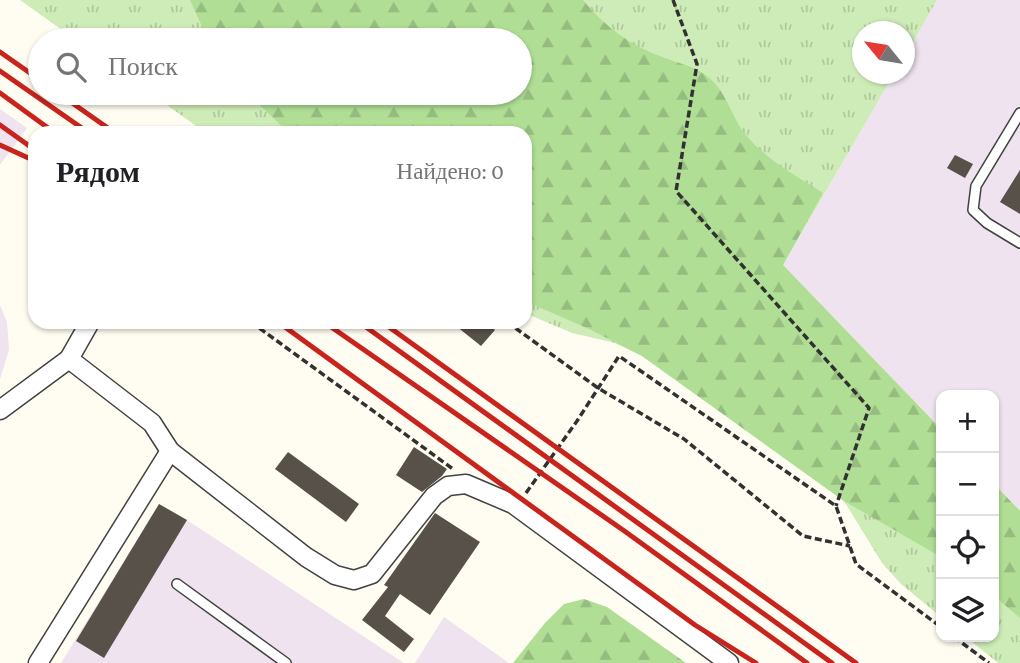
<!DOCTYPE html>
<html lang="ru">
<head>
<meta charset="utf-8">
<style>
	body { margin:0; font-family:"Crimson Pro",serif; background:#f6f6f6; color:#202124 }
	.controls { position:absolute; right:21px; bottom:21px; display:grid; overflow:hidden; border-radius:14px; box-shadow:0 2px 5px #0004 }
	.controls button { width:63px; height:63px; display:grid; place-items:center; padding:0; border:0; border-bottom:2px solid #e0e0e0; background:#fff; color:#202124; font:35px sans-serif }
	.compass { position:absolute; left:852px; top:21px; width:63px; height:63px; border-radius:50%; background:#fff; box-shadow:0 2px 5px #0004; rotate:300deg }
	.list { margin:0; padding:0; list-style:none }
	h2 { display:flex; justify-content:space-between; align-items:center; height:91px; margin:0; padding:0 28px; font-size:30px }
	h2 small { font-size:23px; font-weight:400; color:#757577 }
	.icon { flex:none; width:38px; height:38px; fill:none; stroke:currentColor; stroke-width:2; stroke-linecap:round; stroke-linejoin:round }
	.map { position:relative; flex:none; width:1020px; height:663px; overflow:hidden }
	.search { position:absolute; background:#fff; box-shadow:0 2px 5px #0004; left:28px; top:28px; width:504px; height:77px; display:flex; align-items:center; gap:18px; box-sizing:border-box; padding:0 24px; border-radius:38px; color:#757577; font-size:26px }
	.panel { position:absolute; background:#fff; box-shadow:0 2px 5px #0004; left:28px; top:126px; width:504px; height:203px; border-radius:21px }
	.map>svg:first-child { display:block }
	.industrial { fill:#eee3ee }
	.grass { fill:url(#grass-tufts) }
	.forest { fill:url(#forest-firs) }
	.building { fill:#58514a }
	.lines { fill:none; stroke-linecap:round; stroke-linejoin:round }
	.lane-casing { stroke:#424242; stroke-width:12 }
	.street-casing { stroke:#424242; stroke-width:21 }
	.path { stroke:#313131; stroke-width:3.5; stroke-dasharray:7 3.5; stroke-linecap:butt }
	.lane { stroke:#fff; stroke-width:9 }
	.street { stroke:#fff; stroke-width:18 }
	.rail { stroke:#c8241d; stroke-width:5 }
</style>
</head>
<body>
<div class="map">
<svg width="1020" height="663" viewBox="0 0 1020 663">
	<defs>
		<pattern id="grass-tufts" width="24" height="20" patternUnits="userSpaceOnUse" patternTransform="scale(1.75)"><rect width="24" height="20" fill="#ceecb7"/><path d="M3 7l-1-3M5 7V3M7 7l1-3M15 17l-1-3M17 17v-4M19 17l1-3" fill="none" stroke="#b0c99c"/></pattern>
		<pattern id="forest-firs" width="22" height="20" patternUnits="userSpaceOnUse" patternTransform="scale(1.75)"><rect width="22" height="20" fill="#b0de95"/><path d="M5 1l3.5 6h-7zM16 11l3.5 6h-7z" fill="#96bd7f"/></pattern>
	</defs>
	<rect width="100%" height="100%" fill="#fffdf1"/>
	<!-- industrial -->
	<g class="industrial">
		<path d="M 937,0 L 1020,0 L 1020,511 L 994,484 L 994,395 L 941,395 L 941,429 L 783,265 L 894,74 L 904,74 L 905,56 Z"/>
		<path d="M 0,109 L 27,128 L 0,165 Z"/>
		<path d="M 0,305 L 7,322 L 9,350 L 0,379 Z"/>
		<path d="M 159,504 L 187,520 L 404,663 L 61,663 Z"/>
		<path d="M 444,617 L 509,663 L 415,663 Z"/>
	</g>
	<!-- grass -->
	<g class="grass">
		<path d="M 20,0 L 937,0 L 905,56 L 904,32 L 862,32 L 862,74 L 894,74 L 783,265 L 941,429 L 941,617 L 901,584 L 882,563 L 844,501 L 642,356 L 615,343 L 572,333 L 525,313 L 525,133 L 206,133 L 150,93 L 520,93 L 520,40 L 76,40 Z"/>
		<path d="M 994,484 L 1020,511 L 1020,663 L 998,663 L 966,637 L 994,637 Z"/>
	</g>
	<!-- forest -->
	<g class="forest">
		<path d="M 190,0 L 583,0 C 605,27 631,46 665,58 C 678,63 693,66 704,74 C 727,89 730,116 746,135 C 765,159 797,176 823,193 L 783,265 L 941,429 L 941,557 L 844,501 L 642,356 L 589,329 L 525,301 L 525,133 L 289,133 L 247,93 L 520,93 L 520,40 L 208,40 Z"/>
		<path d="M 994,484 L 1020,511 L 1020,618 L 994,596 Z"/>
		<path d="M 584,599 L 607,607 L 686,663 L 513,663 L 545,623 L 564,604 Z"/>
	</g>
	<!-- building -->
	<g class="building">
		<path d="M 955,155 L 973,164 L 965,178 L 947,168 Z"/>
		<path d="M 1020,170 L 1020,214 L 1000,202 Z"/>
		<path d="M 451,322 L 485,322 L 495,330 L 481,346 Z"/>
		<path d="M 414,447 L 447,469 L 442,476 L 422,492 L 396,475 Z"/>
		<path d="M 288,452 L 359,504 L 346,522 L 275,469 Z"/>
		<path d="M 159,504 L 187,520 L 104,658 L 76,641 Z"/>
		<path d="M 435,513 L 480,542 L 430,615 L 400,594 L 385,616 L 414,639 L 404,652 L 362,620 L 388,587 L 384,585 Z"/>
	</g>
	<g class="lines">
		<defs>
			<g id="lane">
				<path d="M 1020,113 L 976,186 L 973,210 L 987,223 L 1020,243"/>
				<path d="M 177,584 L 286,663"/>
			</g>
			<g id="street">
				<path d="M 69,359 L 90,322"/>
				<path d="M 0,410 L 69,359 L 152,423 L 170,451 L 306,557 L 335,575 L 354,580 L 372,574 L 434,496 L 448,486 L 466,484 L 513,504 L 729,663"/>
				<path d="M 38,663 L 170,451"/>
			</g>
		</defs>
		<!-- lane casing -->
		<use href="#lane" class="lane-casing"/>
		<!-- street casing -->
		<use href="#street" class="street-casing"/>
		<!-- path -->
		<g class="path">
			<path d="M 673,0 L 697,64 L 676,191 L 869,408 L 836,506"/>
			<path d="M 251,322 L 453,469"/>
			<path d="M 507,322 L 598,388 L 684,439 L 803,536 L 850,546"/>
			<path d="M 526,493 L 577,421 L 619,356 L 836,506 L 856,564 L 941,627"/>
			<path d="M 954,637 L 989,663"/>
		</g>
		<!-- lane -->
		<use href="#lane" class="lane"/>
		<!-- street -->
		<use href="#street" class="street"/>
		<!-- rail -->
		<g class="rail">
			<path d="M 0,52 L 40,80"/>
			<path d="M 0,71 L 89,133"/>
			<path d="M 0,93 L 55,133"/>
			<path d="M 58,93 L 115,133"/>
			<path d="M 0,125 L 35,150"/>
			<path d="M 0,145 L 35,161"/>
			<path d="M 278,322 L 695,625 L 756,663"/>
			<path d="M 324,322 L 623,530 L 807,663"/>
			<path d="M 359,322 L 832,663"/>
			<path d="M 382,322 L 856,663"/>
		</g>
	</g>
</svg>
<div class="controls">
<button>+</button>
<button>−</button>
<button><svg class="icon" aria-label="locate" viewBox="0 0 24 24"><circle cx="12" cy="12" r="6"/><path d="M12 2v4M12 18v4M2 12h4M18 12h4"/></svg></button>
<button><svg class="icon" aria-label="layers" viewBox="0 0 24 24"><path d="M12 4l9 5-9 5-9-5zM3 14l9 5 9-5"/></svg></button>
</div>
<svg class="compass" viewBox="-18 -18 36 36"><path d="M0-13l5 13h-10z" fill="#e53935"/><path d="M0 13l5-13h-10z" fill="#757577"/></svg>
<div class="search"><svg class="icon" aria-label="search" viewBox="0 0 24 24"><circle cx="10" cy="10" r="6"/><path d="M15 15l6 6"/></svg>Поиск</div>
<section class="panel">
<h2>Рядом<small>Найдено: 0</small></h2>
<ul class="list">
</ul>
</section>
</div>
</body>
</html>
